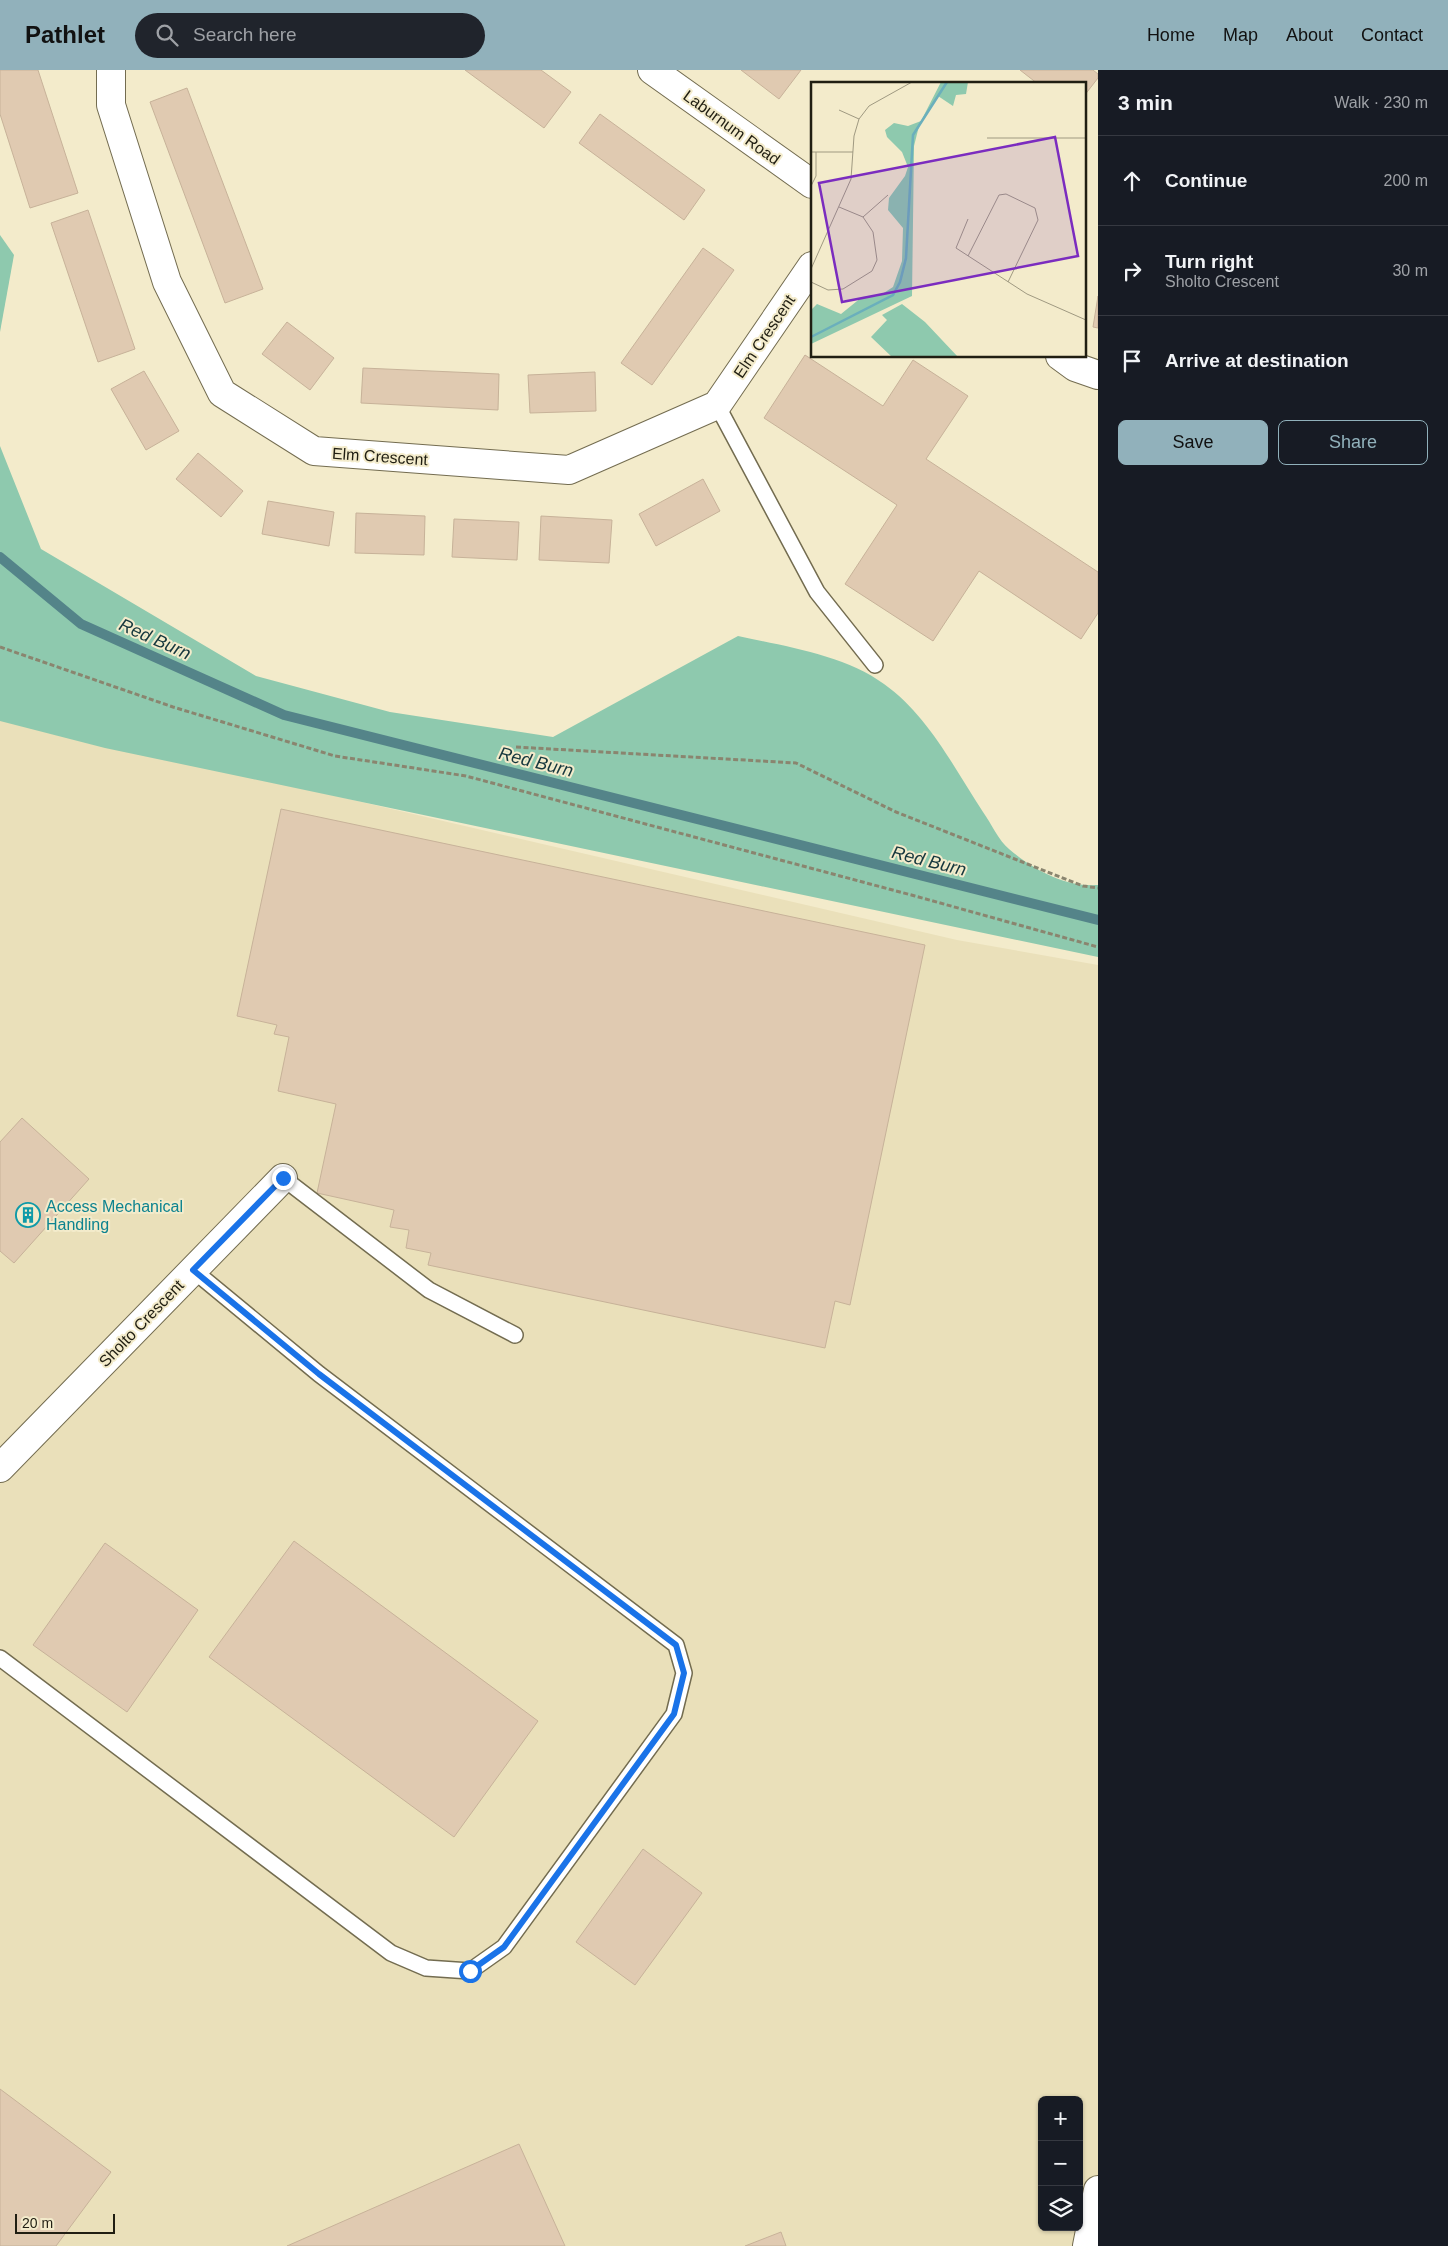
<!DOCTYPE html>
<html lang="en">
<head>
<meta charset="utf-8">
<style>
	body { margin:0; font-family:Helvetica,sans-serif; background:#20242c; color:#f1f3f6 }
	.controls { position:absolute; right:15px; bottom:15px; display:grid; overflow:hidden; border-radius:8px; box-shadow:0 1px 4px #0004 }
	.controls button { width:45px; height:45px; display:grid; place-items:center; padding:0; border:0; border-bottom:1px solid #363941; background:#171b24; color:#f1f3f6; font:25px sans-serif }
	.scale { position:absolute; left:15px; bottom:12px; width:100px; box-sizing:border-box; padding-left:5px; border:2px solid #201e12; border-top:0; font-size:14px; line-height:18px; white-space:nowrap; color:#201e12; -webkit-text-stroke:4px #f3ebcb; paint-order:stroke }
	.stop { position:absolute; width:15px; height:15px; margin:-11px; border:4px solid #1a73e8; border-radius:50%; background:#fff }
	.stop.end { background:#1a73e8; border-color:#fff; box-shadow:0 1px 5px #0008 }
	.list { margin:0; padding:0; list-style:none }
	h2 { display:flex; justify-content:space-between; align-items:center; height:65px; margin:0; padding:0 20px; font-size:21px }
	h2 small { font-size:16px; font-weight:400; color:#9ea1a6 }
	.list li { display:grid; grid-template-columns:32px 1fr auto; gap:15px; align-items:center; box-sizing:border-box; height:90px; padding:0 20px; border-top:1px solid #363941 }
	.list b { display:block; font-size:19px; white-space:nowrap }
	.list p { margin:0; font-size:16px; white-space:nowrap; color:#9ea1a6 }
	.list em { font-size:16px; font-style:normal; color:#9ea1a6 }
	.actions { display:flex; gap:10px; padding:15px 20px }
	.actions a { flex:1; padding:11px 0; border:1px solid #91b1bb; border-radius:8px; text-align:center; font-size:18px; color:#91b1bb }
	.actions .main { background:#91b1bb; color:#111 }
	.icon { flex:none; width:28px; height:28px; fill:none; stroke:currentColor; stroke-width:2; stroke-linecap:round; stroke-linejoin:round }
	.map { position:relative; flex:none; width:1098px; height:2176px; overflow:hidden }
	header { display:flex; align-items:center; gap:30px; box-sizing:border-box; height:70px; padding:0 25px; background:#91b1bb; color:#111 }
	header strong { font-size:24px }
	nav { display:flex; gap:28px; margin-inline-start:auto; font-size:18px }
	.search { width:350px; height:45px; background:#20242c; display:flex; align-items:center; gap:12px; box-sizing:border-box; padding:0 18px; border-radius:28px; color:#9ea1a6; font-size:19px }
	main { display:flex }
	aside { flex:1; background:#171b24 }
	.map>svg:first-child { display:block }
	.built { fill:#eae0ba; fill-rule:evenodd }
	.forest { fill:#8ec9ae }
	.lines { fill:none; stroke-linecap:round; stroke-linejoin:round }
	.stream { stroke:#548489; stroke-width:10 }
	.building { fill:#e0cab1; stroke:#c7b299 }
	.lane-casing { stroke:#736c50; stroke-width:18 }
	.street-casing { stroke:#736c50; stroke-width:30 }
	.secondary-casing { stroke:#736c50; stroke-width:30 }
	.path { stroke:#8a856f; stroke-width:3; stroke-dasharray:5 2.5; stroke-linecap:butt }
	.lane { stroke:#fff; stroke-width:15 }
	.street { stroke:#fff; stroke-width:28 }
	.secondary { stroke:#fff; stroke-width:28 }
	.route { stroke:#1a73e8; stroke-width:6 }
	.labels { text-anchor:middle; stroke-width:4; stroke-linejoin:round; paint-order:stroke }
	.street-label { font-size:16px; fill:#201e12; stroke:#f3ebcb }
	.culture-label { font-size:16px; fill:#0d838f; stroke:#f3ebcb; text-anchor:start }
	.water-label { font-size:18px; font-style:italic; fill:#15373d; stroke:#f3ebcb }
	.inset-river { fill:none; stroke:#6aafbc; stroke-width:2.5 }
	.inset-road { fill:none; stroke:#9f9981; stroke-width:1 }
	.view { fill:#7b2cbf; fill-opacity:0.15; stroke:#7b2cbf; stroke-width:2.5 }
	.inset-edge { fill:none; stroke:#201e12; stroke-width:2.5 }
</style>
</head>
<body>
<header>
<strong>Pathlet</strong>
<div class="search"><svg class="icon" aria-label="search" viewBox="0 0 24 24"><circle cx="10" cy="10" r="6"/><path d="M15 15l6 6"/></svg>Search here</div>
<nav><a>Home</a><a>Map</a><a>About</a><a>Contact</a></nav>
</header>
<main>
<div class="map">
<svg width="1098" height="2176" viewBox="0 0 1098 2176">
	<rect width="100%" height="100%" fill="#f3ebcb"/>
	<!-- built -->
	<path class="built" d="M 0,646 L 215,698 L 957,870 L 1098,895 L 1098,2176 L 0,2176 ZM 1042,2030 L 1079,2030 L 1079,2157 L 1042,2157 Z"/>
	<!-- forest -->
	<g class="forest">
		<path d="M 0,165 L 14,185 L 0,262 Z"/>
		<path d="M 0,376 L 41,479 L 256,606 L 390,642 L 553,667 L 738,566 C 784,576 845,585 884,614 C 928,645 954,698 983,742 C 991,753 999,771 1009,779 C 1034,800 1065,817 1098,815 L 1098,887 L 105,678 L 0,651 Z"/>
	</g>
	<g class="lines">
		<!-- stream -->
		<path class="stream" d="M 0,487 L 81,554 L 284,645 L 1098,850"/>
	</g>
	<!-- building -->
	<g class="building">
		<path d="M 0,0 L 38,0 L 78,123 L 30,138 L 0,44 Z"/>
		<path d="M 465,0 L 541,0 L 571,22 L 544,58 Z"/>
		<path d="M 741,0 L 801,0 L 779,29 Z"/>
		<path d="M 1020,0 L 1093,0 L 1098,4 L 1098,8 L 1084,26 L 1084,14 L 1038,14 Z"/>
		<path d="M 187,18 L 263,219 L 225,233 L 150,32 Z"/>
		<path d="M 600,44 L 705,120 L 684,150 L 579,73 Z"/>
		<path d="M 88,140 L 135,279 L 98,292 L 51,153 Z"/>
		<path d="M 703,178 L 734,200 L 652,315 L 621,293 Z"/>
		<path d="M 1098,226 L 1098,258 L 1093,257 Z"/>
		<path d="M 287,252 L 334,288 L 310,320 L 262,284 Z"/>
		<path d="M 805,285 L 883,336 L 913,290 L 968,326 L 926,389 L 1098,502 L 1098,543 L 1081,569 L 979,501 L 933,571 L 845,514 L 897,435 L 764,348 Z"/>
		<path d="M 363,298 L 499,304 L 498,340 L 361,333 Z"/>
		<path d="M 144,301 L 179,361 L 146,380 L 111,319 Z"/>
		<path d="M 595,302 L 596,341 L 530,343 L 528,305 Z"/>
		<path d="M 198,383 L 243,421 L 221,447 L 176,409 Z"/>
		<path d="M 703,409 L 720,441 L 656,476 L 639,444 Z"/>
		<path d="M 268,431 L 334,442 L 329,476 L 262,464 Z"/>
		<path d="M 356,443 L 425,446 L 424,485 L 355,483 Z"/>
		<path d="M 541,446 L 612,450 L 609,493 L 539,490 Z"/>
		<path d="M 454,449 L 519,452 L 517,490 L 452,487 Z"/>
		<path d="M 281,739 L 925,875 L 850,1235 L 835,1231 L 825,1278 L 428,1195 L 431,1183 L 406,1178 L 409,1160 L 390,1157 L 394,1140 L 317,1123 L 336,1034 L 278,1021 L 289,967 L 274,964 L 277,955 L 237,946 Z"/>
		<path d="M 22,1048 L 89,1109 L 14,1193 L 0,1181 L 0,1072 Z"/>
		<path d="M 294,1471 L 538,1651 L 454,1767 L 209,1587 Z"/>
		<path d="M 105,1473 L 198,1540 L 127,1642 L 33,1575 Z"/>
		<path d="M 643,1779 L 702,1823 L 635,1915 L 576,1872 Z"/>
		<path d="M 0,2019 L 111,2102 L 56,2176 L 0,2176 Z"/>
		<path d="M 519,2074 L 565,2176 L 287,2176 Z"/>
		<path d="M 781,2162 L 786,2176 L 745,2176 Z"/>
	</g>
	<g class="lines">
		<defs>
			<g id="lane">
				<path d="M 717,335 L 817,522 L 875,595"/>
				<path d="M 283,1108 L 429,1220 L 515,1265"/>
				<path d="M 0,1588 L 391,1883 L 426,1898 L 470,1901 L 504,1877 L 674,1644 L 684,1603 L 676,1575 L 319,1304 L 193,1200"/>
			</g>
			<g id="street">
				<path d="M 111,0 L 111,35 L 167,212 L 222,323 L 314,381 L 569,400 L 717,335 L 812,196"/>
				<path d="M 0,1398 L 283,1108"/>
				<path d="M 1087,2176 L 1098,2120"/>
			</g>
			<g id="secondary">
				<path d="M 652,0 L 812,114"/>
				<path d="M 1060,286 L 1075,297 L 1098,305"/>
			</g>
		</defs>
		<!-- lane casing -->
		<use href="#lane" class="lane-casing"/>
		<!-- street casing -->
		<use href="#street" class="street-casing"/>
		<!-- secondary casing -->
		<use href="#secondary" class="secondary-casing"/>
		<!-- path -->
		<g class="path">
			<path d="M 0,577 L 173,637 L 335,686 L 466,706 L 915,826 L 1098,877"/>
			<path d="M 516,677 L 796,693 L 896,742 L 1083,816 L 1098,818"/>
		</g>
		<!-- lane -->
		<use href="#lane" class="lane"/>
		<!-- street -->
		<use href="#street" class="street"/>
		<!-- secondary -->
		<use href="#secondary" class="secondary"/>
	</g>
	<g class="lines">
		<!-- route -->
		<path class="route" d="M 283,1108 L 193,1200 L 319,1304 L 676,1575 L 684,1603 L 674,1644 L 504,1877 L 470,1901"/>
	</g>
	<!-- icons -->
	<defs>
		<symbol id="building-ring" viewBox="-11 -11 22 22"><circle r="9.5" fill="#f3ebcb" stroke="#0f9aa8" stroke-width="1.5"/><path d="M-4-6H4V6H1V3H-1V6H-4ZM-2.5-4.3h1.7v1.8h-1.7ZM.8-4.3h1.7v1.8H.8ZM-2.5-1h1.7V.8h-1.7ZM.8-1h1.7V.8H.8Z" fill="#0f9aa8"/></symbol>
	</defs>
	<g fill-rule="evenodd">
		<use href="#building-ring" x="14" y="1131" width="28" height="28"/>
	</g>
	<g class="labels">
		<!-- street labels -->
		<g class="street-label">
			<text transform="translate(732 57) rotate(36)" y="6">Laburnum Road</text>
			<text transform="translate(764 266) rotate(-56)" y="6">Elm Crescent</text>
			<text transform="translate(380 386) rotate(4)" y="6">Elm Crescent</text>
			<text transform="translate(141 1253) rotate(-46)" y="6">Sholto Crescent</text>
		</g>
		<!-- culture labels -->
		<g class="culture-label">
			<text x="46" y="1142">Access Mechanical<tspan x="46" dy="18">Handling</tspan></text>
		</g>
		<!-- water labels -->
		<g class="water-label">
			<text transform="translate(155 569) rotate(24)" y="6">Red Burn</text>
			<text transform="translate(536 692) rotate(14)" y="6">Red Burn</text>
			<text transform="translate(929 791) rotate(14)" y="6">Red Burn</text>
		</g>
	</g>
	<!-- overview -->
	<g transform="translate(811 12)">
		<rect width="275" height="275" fill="#f3ebcb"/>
		<path d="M 130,0 L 157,0 L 155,12 L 145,13 L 142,24 L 127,14 L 108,44 L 103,64 L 101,214 L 0,262 L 0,228 L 6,222 L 30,232 L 51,215 L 68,214 L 82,205 L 91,179 L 92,146 L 77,128 L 78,116 L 94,94 L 97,85 L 91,70 L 76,55 L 74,48 L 83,41 L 97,44 L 110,39 ZM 91,222 L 114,240 L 147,275 L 81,275 L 60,255 L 76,238 L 71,233 Z" fill="#8ec9ae"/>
		<path class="inset-river" d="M 0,255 L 82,213 L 89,200 L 95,176 L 102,53 L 136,0"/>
		<path class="inset-road" d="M 28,28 L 48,37M 176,56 L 275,56M 0,70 L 42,70M 0,104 L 5,94 L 5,70M 52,135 L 77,113M 157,137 L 145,166 L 216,212 L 275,238M 157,174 L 188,113 L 195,112 L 224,126 L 227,138 L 197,200M 0,187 L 40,97 L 43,54 L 48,37 L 58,24 L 101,0M 0,200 L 17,208 L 32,207 L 61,189 L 66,178 L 62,150 L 52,135 L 28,125"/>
		<path class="view" d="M 244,55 L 267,174 L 31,220 L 8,101 Z"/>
		<rect width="275" height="275" class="inset-edge"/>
	</g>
</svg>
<div class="controls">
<button>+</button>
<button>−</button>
<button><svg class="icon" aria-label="layers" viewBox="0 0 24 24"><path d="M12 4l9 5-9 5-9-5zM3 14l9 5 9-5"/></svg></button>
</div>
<div class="scale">20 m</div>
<div class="stop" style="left:470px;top:1901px"></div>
<div class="stop end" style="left:283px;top:1108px"></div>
</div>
<aside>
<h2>3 min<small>Walk · 230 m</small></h2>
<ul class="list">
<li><svg class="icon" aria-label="ahead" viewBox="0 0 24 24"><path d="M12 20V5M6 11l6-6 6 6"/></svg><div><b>Continue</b></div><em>200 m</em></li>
<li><svg class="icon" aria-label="right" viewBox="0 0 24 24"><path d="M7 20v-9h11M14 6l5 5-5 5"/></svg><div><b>Turn right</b><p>Sholto Crescent</p></div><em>30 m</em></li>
<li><svg class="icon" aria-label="arrive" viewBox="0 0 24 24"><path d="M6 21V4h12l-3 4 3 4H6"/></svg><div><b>Arrive at destination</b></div></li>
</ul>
<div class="actions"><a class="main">Save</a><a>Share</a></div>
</aside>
</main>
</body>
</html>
